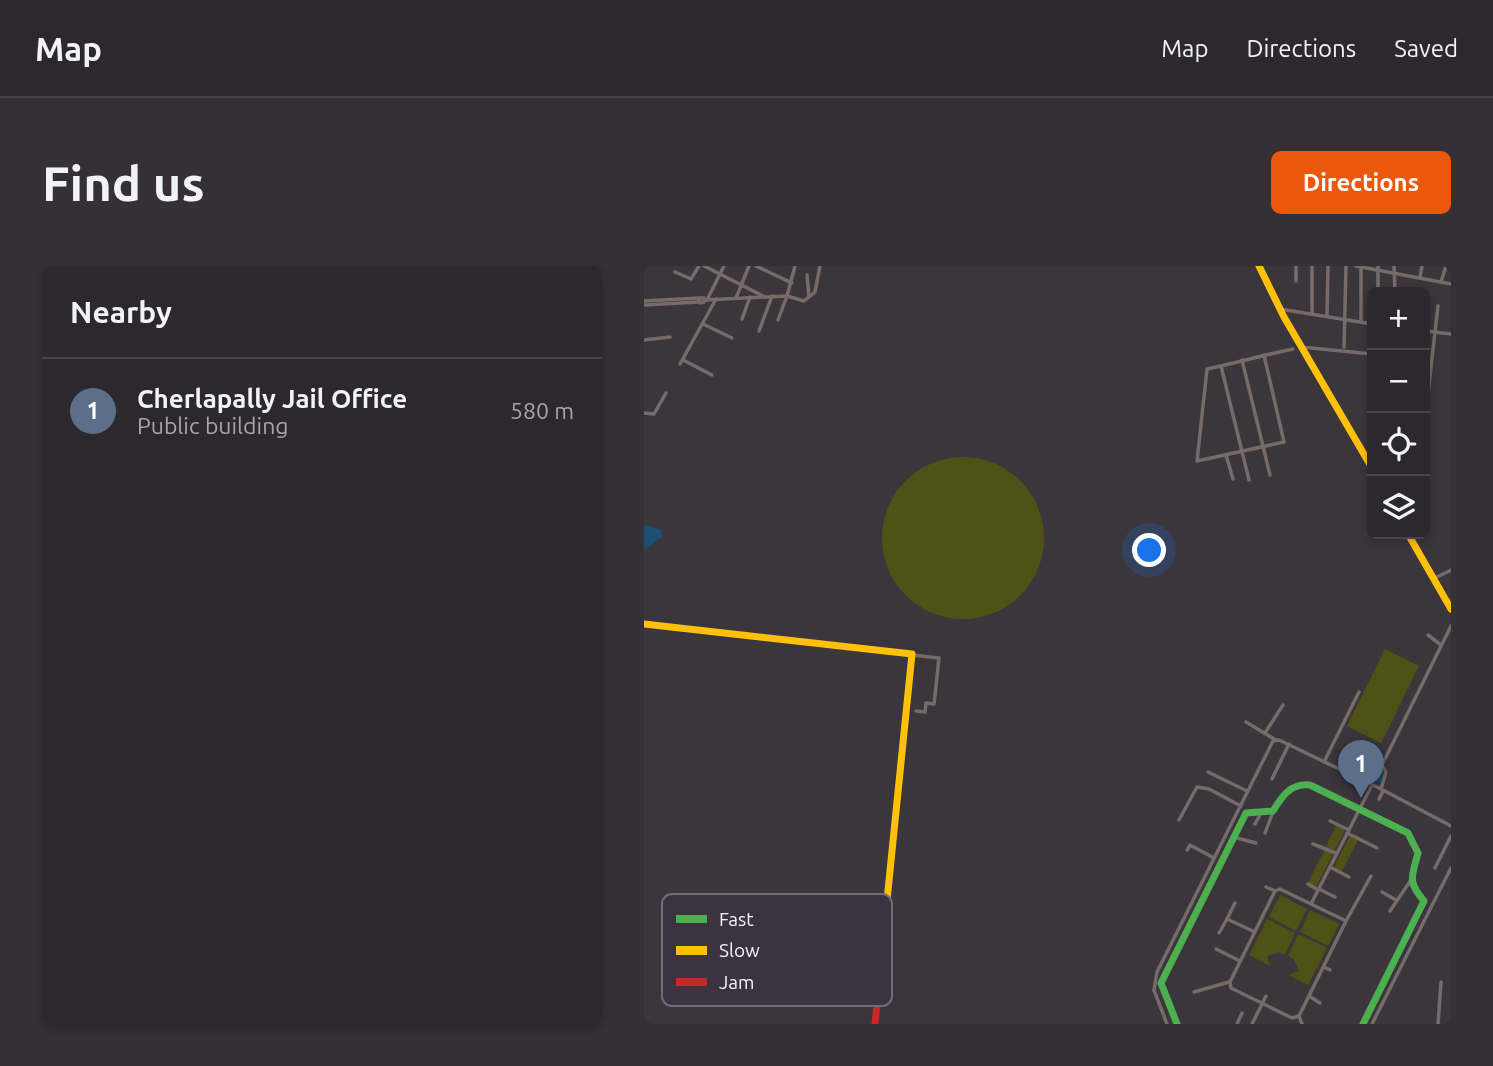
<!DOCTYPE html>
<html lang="en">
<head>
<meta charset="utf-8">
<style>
	body { margin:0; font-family:Ubuntu,sans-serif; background:#343035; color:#f1f3f6 }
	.controls { position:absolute; right:21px; top:21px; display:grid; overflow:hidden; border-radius:10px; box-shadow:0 4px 10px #0003 }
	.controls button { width:63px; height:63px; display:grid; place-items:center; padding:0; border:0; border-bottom:2px solid #484449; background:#2c282d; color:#f1f3f6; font:35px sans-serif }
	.you { position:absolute; left:506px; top:285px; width:24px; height:24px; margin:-18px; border:5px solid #fff; border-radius:50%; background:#1a73e8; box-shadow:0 0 0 10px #1a73e833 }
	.badge { display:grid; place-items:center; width:46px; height:46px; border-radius:50%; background:#ea580c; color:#fff; font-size:23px; font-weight:700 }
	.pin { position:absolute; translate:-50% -58px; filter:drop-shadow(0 2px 4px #0008) }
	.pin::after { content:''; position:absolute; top:37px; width:24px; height:21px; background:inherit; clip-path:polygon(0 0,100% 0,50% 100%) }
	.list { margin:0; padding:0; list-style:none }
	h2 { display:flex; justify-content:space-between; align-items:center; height:91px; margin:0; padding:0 28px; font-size:30px }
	h2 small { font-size:23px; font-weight:400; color:#a6a6aa }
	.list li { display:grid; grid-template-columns:46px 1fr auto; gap:21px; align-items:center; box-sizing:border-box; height:105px; padding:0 28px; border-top:2px solid #484449 }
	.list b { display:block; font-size:26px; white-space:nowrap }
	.list p { margin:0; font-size:23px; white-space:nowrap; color:#a6a6aa }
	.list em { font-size:23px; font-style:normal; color:#a6a6aa }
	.icon { flex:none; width:38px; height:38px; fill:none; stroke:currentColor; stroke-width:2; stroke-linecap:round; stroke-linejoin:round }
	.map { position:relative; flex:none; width:807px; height:758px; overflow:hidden; border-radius:10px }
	header { display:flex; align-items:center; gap:42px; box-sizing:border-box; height:98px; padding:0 35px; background:#2c282d; border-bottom:2px solid #484449 }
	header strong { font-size:33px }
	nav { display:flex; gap:38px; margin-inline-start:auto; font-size:24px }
	.intro { display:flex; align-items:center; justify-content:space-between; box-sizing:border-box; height:168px; padding:0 42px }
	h1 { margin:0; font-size:49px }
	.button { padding:18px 32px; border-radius:10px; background:#ea580c; color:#fff; font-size:24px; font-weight:700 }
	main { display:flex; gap:42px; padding:0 42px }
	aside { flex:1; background:#2c282d; border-radius:10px; box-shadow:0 4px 10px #0003 }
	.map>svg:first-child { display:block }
	.green { fill:#505215 }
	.water { fill:#1d4f72 }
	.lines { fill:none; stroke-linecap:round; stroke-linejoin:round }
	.street { stroke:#766b68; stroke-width:3.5 }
	.fast { stroke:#4caf50; stroke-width:7 }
	.slow { stroke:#ffc107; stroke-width:7 }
	.jam { stroke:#c62828; stroke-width:7 }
	.key { fill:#3c3240; stroke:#746b78; stroke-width:2 }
	.key-label { font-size:19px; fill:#f7f0f9 }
</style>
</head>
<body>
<header>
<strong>Map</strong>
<nav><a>Map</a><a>Directions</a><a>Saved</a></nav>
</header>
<div class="intro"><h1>Find us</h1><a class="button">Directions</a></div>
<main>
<aside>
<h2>Nearby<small></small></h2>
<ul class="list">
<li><span class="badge" style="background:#5c6f8a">1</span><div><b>Cherlapally Jail Office</b><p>Public building</p></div><em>580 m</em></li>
</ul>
</aside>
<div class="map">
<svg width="807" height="758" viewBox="0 0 807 758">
	<rect width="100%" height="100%" fill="#3b363c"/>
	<!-- green -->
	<g class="green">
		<circle cx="319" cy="272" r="81"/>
		<path d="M 741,383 L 775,400 L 737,477 L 703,460 Z"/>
		<path d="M 692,560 L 701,564 L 690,585 L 682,580 Z"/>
		<path d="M 706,570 L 714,574 L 698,605 L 690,601 Z"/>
		<path d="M 681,583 L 689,588 L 672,621 L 664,617 Z"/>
		<path d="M 636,629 L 663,643 L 652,665 L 625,651 Z"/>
		<path d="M 666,644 L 695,658 L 684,680 L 656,666 Z"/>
		<path d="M 623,653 L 651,667 L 641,689 L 635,686 L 623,690 L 626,700 L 605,689 Z"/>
		<path d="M 654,668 L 683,682 L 664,719 L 645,709 L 655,705 L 650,693 L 644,690 Z"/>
	</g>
	<!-- water -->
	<g class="water">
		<path d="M 0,258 L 17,264 L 18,271 L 0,284 Z"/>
		<circle cx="732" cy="509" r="8"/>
	</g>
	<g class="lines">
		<!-- street -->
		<g class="street">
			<path d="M 60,0 L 121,31"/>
			<path d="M 112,0 L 148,17"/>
			<path d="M 668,0 L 668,48"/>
			<path d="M 712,0 L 807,18"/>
			<path d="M 734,0 L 734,26"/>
			<path d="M 750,0 L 751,26"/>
			<path d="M 717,2 L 717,56"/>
			<path d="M 31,6 L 47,13 L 55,0"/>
			<path d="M 163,9 L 165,31"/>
			<path d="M 776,12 L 778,0"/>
			<path d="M 652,15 L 652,0"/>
			<path d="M 797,16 L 802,0"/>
			<path d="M 92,32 L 105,0"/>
			<path d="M 61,34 L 143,30 L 151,0"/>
			<path d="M 63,34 L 80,0"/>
			<path d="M 0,35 L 55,32 L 56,37 L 60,36 L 60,32 L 55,32"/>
			<path d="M 0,39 L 55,36"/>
			<path d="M 636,43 L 728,58"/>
			<path d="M 683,50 L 684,0"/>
			<path d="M 98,53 L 106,31"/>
			<path d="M 134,54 L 143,30 L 160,35 L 171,26 L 176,0"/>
			<path d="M 59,58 L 88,72"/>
			<path d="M 115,65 L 128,30"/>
			<path d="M 781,65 L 807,68"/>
			<path d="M 0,74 L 26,71"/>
			<path d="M 657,81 L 728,88"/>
			<path d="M 700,81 L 702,0"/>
			<path d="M 620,89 L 640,176 L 553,195 L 563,103 C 591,97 620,89 649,83"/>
			<path d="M 39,94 L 68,109"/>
			<path d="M 598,94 L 626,209"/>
			<path d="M 36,98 L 72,33"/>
			<path d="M 577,100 L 605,214"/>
			<path d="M 784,127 L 794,40"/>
			<path d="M 0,147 L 10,148 L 22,127"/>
			<path d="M 582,189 L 589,213"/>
			<path d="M 791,312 L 807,304"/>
			<path d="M 784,369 L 797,379"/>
			<path d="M 268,389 L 295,392 L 290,438 L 282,437 L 281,446 L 272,445"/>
			<path d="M 602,456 L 632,474"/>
			<path d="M 621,467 L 639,439"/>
			<path d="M 680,496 L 715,426"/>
			<path d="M 738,499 L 807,360"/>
			<path d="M 564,506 L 603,525"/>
			<path d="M 628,513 L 645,478"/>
			<path d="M 737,523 L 807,560"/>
			<path d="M 735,533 L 739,525"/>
			<path d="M 535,554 L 553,521 L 565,523 L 597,540"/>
			<path d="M 686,555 L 705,564"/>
			<path d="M 611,558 L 617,547"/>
			<path d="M 621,567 L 629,546"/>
			<path d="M 703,567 L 733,582"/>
			<path d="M 589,571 L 612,577"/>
			<path d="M 669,578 L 692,587"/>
			<path d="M 543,584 L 546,579 L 570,592"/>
			<path d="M 686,601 L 705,611"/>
			<path d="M 791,602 L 807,570"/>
			<path d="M 664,618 L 674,624"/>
			<path d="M 622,621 L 631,625"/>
			<path d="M 675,623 L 691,631"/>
			<path d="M 738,626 L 752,634"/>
			<path d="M 591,637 L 583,653 L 611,666"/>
			<path d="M 667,638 L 636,623 L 631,625 L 586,716 L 587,722 L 648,752 L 655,750 L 702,655 L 667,638 L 728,519"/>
			<path d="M 746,645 L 767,614"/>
			<path d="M 702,655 L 727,610"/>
			<path d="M 575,667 L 583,653"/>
			<path d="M 572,683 L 596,695"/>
			<path d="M 680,701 L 686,704"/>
			<path d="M 550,726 L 585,716"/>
			<path d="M 665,730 L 676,737"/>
			<path d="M 655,750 L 658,758"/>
			<path d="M 523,758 L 510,724 L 513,706 L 629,475 L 635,474 L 737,523 L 742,506 L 738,499 L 729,499 L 718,514"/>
			<path d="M 593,758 L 598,747"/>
			<path d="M 608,758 L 622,730"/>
			<path d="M 728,758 L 807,602"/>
			<path d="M 794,758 L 797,716"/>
		</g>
		<!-- fast -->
		<path class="fast" d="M 533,758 L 517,717 L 602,547 L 629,545 C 638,530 647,517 666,519 L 764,567 L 774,587 C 768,611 763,615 780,635 L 719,758"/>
		<!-- slow -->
		<g class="slow">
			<path d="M 615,0 L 640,51 L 728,202"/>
			<path d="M 764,268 L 807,343"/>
			<path d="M 0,358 L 268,388 L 240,664"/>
		</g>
		<!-- jam -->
		<path class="jam" d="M 231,758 L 240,664"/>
	</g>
	<!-- legend -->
	<rect x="18" y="628" width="230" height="112" rx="10" class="key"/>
	<rect x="32" y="649" width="31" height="8" fill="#4caf50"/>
	<rect x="32" y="680" width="31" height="9" fill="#ffc107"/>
	<rect x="32" y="712" width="31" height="8" fill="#c62828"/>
	<g class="key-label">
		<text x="75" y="660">Fast</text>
		<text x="75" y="691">Slow</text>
		<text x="75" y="723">Jam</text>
	</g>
</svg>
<div class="controls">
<button>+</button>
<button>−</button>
<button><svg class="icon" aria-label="locate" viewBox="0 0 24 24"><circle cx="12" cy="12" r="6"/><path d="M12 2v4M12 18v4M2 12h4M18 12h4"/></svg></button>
<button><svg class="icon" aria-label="layers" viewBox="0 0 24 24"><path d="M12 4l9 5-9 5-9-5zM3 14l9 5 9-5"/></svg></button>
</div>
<div class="you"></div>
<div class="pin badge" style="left:717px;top:532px;background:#5c6f8a">1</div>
</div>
</main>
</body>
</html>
